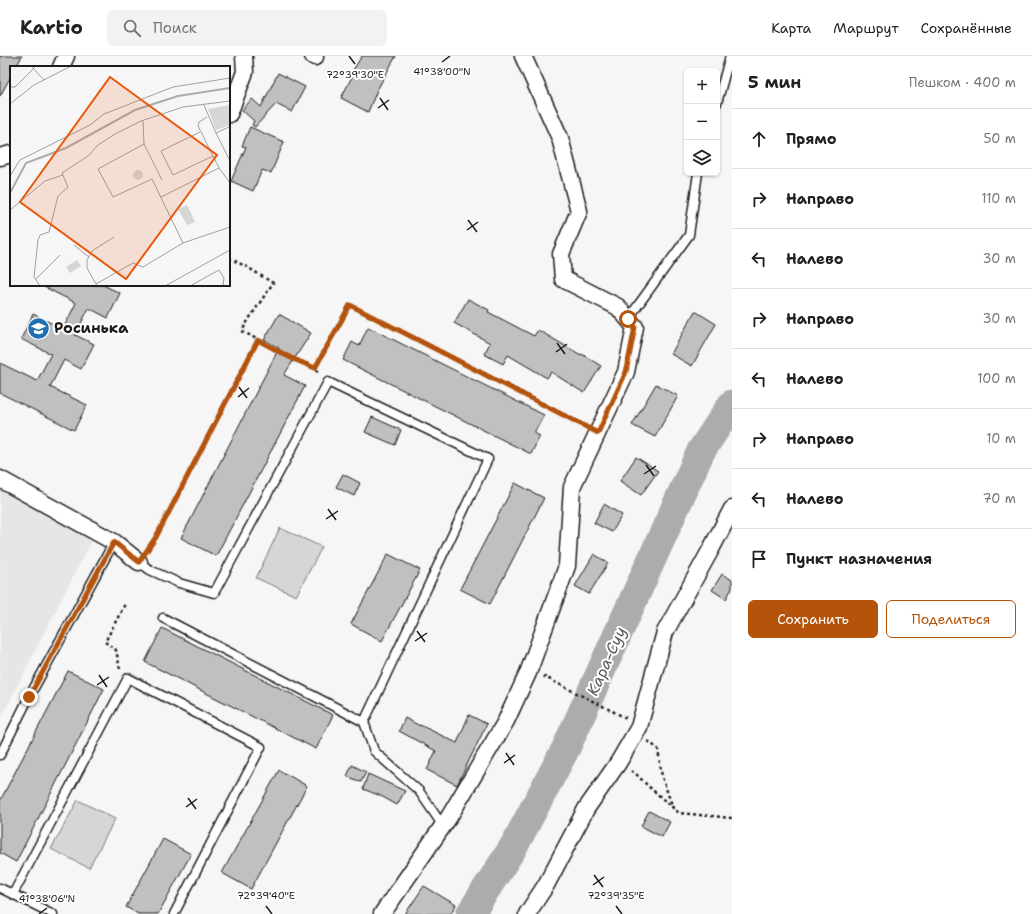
<!DOCTYPE html>
<html lang="ru">
<head>
<meta charset="utf-8">
<style>
	body { margin:0; font-family:"Shantell Sans",sans-serif; background:#f2f2f2; color:#202124 }
	.controls { position:absolute; right:12px; top:12px; display:grid; overflow:hidden; border-radius:6px; box-shadow:0 1px 3px #0004 }
	.controls button { width:36px; height:36px; display:grid; place-items:center; padding:0; border:0; border-bottom:1px solid #e0e0e0; background:#fff; color:#202124; font:20px sans-serif }
	.stop { position:absolute; width:12px; height:12px; margin:-9px; border:3px solid #b45309; border-radius:50%; background:#fff }
	.stop.end { background:#b45309; border-color:#fff; box-shadow:0 1px 4px #0008 }
	.list { margin:0; padding:0; list-style:none }
	h2 { display:flex; justify-content:space-between; align-items:center; height:52px; margin:0; padding:0 16px; font-size:17px }
	h2 small { font-size:13px; font-weight:400; color:#757577 }
	.list li { display:grid; grid-template-columns:26px 1fr auto; gap:12px; align-items:center; box-sizing:border-box; height:60px; padding:0 16px; border-top:1px solid #e0e0e0 }
	.list b { display:block; font-size:15px; white-space:nowrap }
	.list em { font-size:13px; font-style:normal; color:#757577 }
	.actions { display:flex; gap:8px; padding:12px 16px }
	.actions a { flex:1; padding:9px 0; border:1px solid #b45309; border-radius:6px; text-align:center; font-size:14px; color:#b45309 }
	.actions .main { background:#b45309; color:#fff }
	.icon { flex:none; width:22px; height:22px; fill:none; stroke:currentColor; stroke-width:2; stroke-linecap:round; stroke-linejoin:round }
	.map { position:relative; flex:none; width:732px; height:858px; overflow:hidden }
	header { display:flex; align-items:center; gap:24px; box-sizing:border-box; height:56px; padding:0 20px; background:#fff; border-bottom:1px solid #e0e0e0 }
	header strong { font-size:19px }
	nav { display:flex; gap:22px; margin-inline-start:auto; font-size:14px }
	.search { width:280px; height:36px; background:#f2f2f2; display:flex; align-items:center; gap:10px; box-sizing:border-box; padding:0 14px; border-radius:6px; color:#757577; font-size:15px }
	main { display:flex }
	aside { flex:1; background:#fff }
	.map>svg:first-child { display:block }
	.built { fill:#e6e6e6 }
	.park { fill:#d6d6d6; stroke:#797979 }
	.lines { fill:none; stroke-linecap:round; stroke-linejoin:round }
	.river { stroke:#acacac; stroke-width:29 }
	.building { fill:#c0c0c0; stroke:#1c1c1c }
	.lane-casing { stroke:#1c1c1c; stroke-width:11 }
	.street-casing { stroke:#1c1c1c; stroke-width:19 }
	.path { stroke:#1c1c1c; stroke-width:2.5; stroke-dasharray:3 3; stroke-linecap:butt }
	.lane { stroke:#fff; stroke-width:8 }
	.street { stroke:#fff; stroke-width:16 }
	.route { stroke:#b45309; stroke-width:5 }
	.ticks { fill:none; stroke:#1c1c1c; stroke-width:1.5 }
	.labels { text-anchor:middle; stroke-width:4; stroke-linejoin:round; paint-order:stroke }
	.poi-label { font-size:15px; font-weight:bold; fill:#1c1c1c; stroke:#fff; text-anchor:start }
	.water-label { font-size:16px; font-style:italic; fill:#5d5d5d; stroke:#fff }
	.inset-river { fill:none; stroke:#acacac; stroke-width:2 }
	.inset-road { fill:none; stroke:#9f9f9f; stroke-width:1 }
	.view { fill:#e8590c; fill-opacity:0.15; stroke:#e8590c; stroke-width:2 }
	.inset-edge { fill:none; stroke:#1c1c1c; stroke-width:2 }
	.ticks-label { font-size:10px; text-anchor:middle; fill:#1c1c1c; stroke:#fff; stroke-width:4; stroke-linejoin:round; paint-order:stroke }
</style>
</head>
<body>
<header>
<strong>Kartio</strong>
<div class="search"><svg class="icon" aria-label="search" viewBox="0 0 24 24"><circle cx="10" cy="10" r="6"/><path d="M15 15l6 6"/></svg>Поиск</div>
<nav><a>Карта</a><a>Маршрут</a><a>Сохранённые</a></nav>
</header>
<main>
<div class="map">
<svg width="732" height="858" viewBox="0 0 732 858">
	<rect width="100%" height="100%" fill="#f6f6f6"/>
	<filter id="ink" filterUnits="userSpaceOnUse"><feTurbulence type="fractalNoise" baseFrequency=".025" numOctaves="2"/><feDisplacementMap in="SourceGraphic" scale="8" xChannelSelector="R" yChannelSelector="G"/><feConvolveMatrix kernelMatrix="1 2 1 2 8 2 1 2 1" color-interpolation-filters="sRGB"/></filter>
	<g filter="url(#ink)">
		<!-- built -->
		<path class="built" d="M 0,434 L 94,480 L 0,664 Z"/>
		<!-- park -->
		<g class="park">
			<path d="M 280,472 L 322,491 L 296,540 L 256,522 Z"/>
			<path d="M 78,744 L 115,763 L 89,812 L 51,793 Z"/>
		</g>
		<g class="lines">
			<!-- river -->
			<path class="river" d="M 470,858 L 514,790 L 566,692 L 701,395 L 732,348"/>
		</g>
		<!-- building -->
		<g class="building">
			<path d="M 0,0 L 22,0 L 16,11 L 11,11 L 11,20 L 0,40 Z"/>
			<path d="M 362,0 L 396,0 L 377,34 L 368,56 L 341,42 L 355,15 L 353,14 Z"/>
			<path d="M 278,17 L 305,31 L 292,56 L 276,48 L 255,71 L 252,69 L 254,65 L 242,54 L 252,43 L 261,51 Z"/>
			<path d="M 250,71 L 284,86 L 271,117 L 262,114 L 253,135 L 231,125 L 246,91 L 242,90 Z"/>
			<path d="M 40,229 L 103,229 L 120,237 L 108,262 L 89,252 L 75,279 L 94,288 L 81,313 L 64,304 L 50,331 L 87,349 L 74,374 L 0,337 L 0,307 L 37,325 L 51,298 L 21,283 L 33,258 L 63,273 L 76,247 Z"/>
			<path d="M 468,243 L 489,254 L 488,256 L 534,280 L 538,274 L 581,299 L 582,298 L 601,310 L 584,337 L 551,316 L 547,322 L 508,299 L 503,308 L 484,298 L 490,287 L 454,267 Z"/>
			<path d="M 695,255 L 716,268 L 692,310 L 671,298 Z"/>
			<path d="M 279,258 L 311,277 L 284,319 L 305,330 L 216,500 L 181,482 L 279,292 L 264,284 Z"/>
			<path d="M 368,271 L 544,359 L 534,377 L 540,380 L 531,398 L 343,304 L 352,286 L 359,290 Z"/>
			<path d="M 656,328 L 678,340 L 655,381 L 632,369 Z"/>
			<path d="M 372,361 L 401,374 L 395,389 L 365,376 Z"/>
			<path d="M 636,401 L 658,415 L 641,439 L 620,425 Z"/>
			<path d="M 343,418 L 360,427 L 354,440 L 336,431 Z"/>
			<path d="M 515,427 L 544,442 L 490,548 L 460,533 Z"/>
			<path d="M 604,448 L 622,459 L 612,476 L 594,467 Z"/>
			<path d="M 388,498 L 420,514 L 382,585 L 351,568 Z"/>
			<path d="M 594,498 L 608,507 L 589,538 L 575,530 Z"/>
			<path d="M 722,518 L 732,524 L 732,532 L 726,543 L 712,534 Z"/>
			<path d="M 162,572 L 333,659 L 316,693 L 145,606 Z"/>
			<path d="M 68,615 L 104,633 L 16,806 L 0,797 L 0,745 Z"/>
			<path d="M 469,659 L 487,668 L 457,729 L 427,714 L 436,695 L 399,675 L 405,662 L 420,670 L 420,669 L 457,687 Z"/>
			<path d="M 352,709 L 366,716 L 361,726 L 347,720 Z"/>
			<path d="M 279,714 L 307,730 L 251,833 L 222,817 Z"/>
			<path d="M 368,718 L 405,735 L 397,749 L 381,740 L 363,733 Z"/>
			<path d="M 649,755 L 670,766 L 662,781 L 641,770 Z"/>
			<path d="M 163,783 L 191,798 L 158,858 L 138,858 L 126,851 Z"/>
			<path d="M 424,830 L 456,849 L 450,858 L 405,858 Z"/>
		</g>
		<g class="lines">
			<defs>
				<g id="lane">
					<path d="M 717,47 L 730,0"/>
					<path d="M 628,263 L 689,179 L 698,117"/>
					<path d="M 139,506 L 150,514 L 179,527 L 214,537 L 328,326 L 488,403 L 364,666 L 374,695 L 419,735 L 443,770"/>
					<path d="M 163,562 L 364,666"/>
					<path d="M 0,699 L 29,641 L 114,486"/>
					<path d="M 0,832 L 53,858"/>
					<path d="M 13,838 L 128,622 L 261,691 L 174,858"/>
				</g>
				<g id="street">
					<path d="M 313,0 L 315,1"/>
					<path d="M 61,11 L 66,0"/>
					<path d="M 229,58 L 245,16 L 244,0"/>
					<path d="M 0,101 L 11,98"/>
					<path d="M 0,423 L 114,486 L 139,506"/>
					<path d="M 382,858 L 449,761 L 506,665 L 528,617 L 567,510 L 572,431 L 626,316 L 635,271 L 618,251 L 563,223 L 561,198 L 579,155 L 560,82 L 523,0"/>
					<path d="M 527,858 L 546,829 L 586,753 L 618,707 L 639,671 L 665,576 L 710,495 L 732,453"/>
				</g>
			</defs>
			<!-- lane casing -->
			<use href="#lane" class="lane-casing"/>
			<!-- street casing -->
			<use href="#street" class="street-casing"/>
			<!-- path -->
			<g class="path">
				<path d="M 229,202 L 247,211 L 273,227 L 249,263 L 242,275 L 291,302 L 315,312 L 320,317"/>
				<path d="M 315,312 L 350,249 L 584,369"/>
				<path d="M 148,494 L 156,481 L 258,284"/>
				<path d="M 120,613 L 116,594 L 105,586 L 125,548"/>
				<path d="M 543,620 L 626,662"/>
				<path d="M 648,685 L 658,693 L 662,721 L 673,752"/>
				<path d="M 631,715 L 636,718 L 648,730 L 679,757 L 732,762"/>
			</g>
			<!-- lane -->
			<use href="#lane" class="lane"/>
			<!-- street -->
			<use href="#street" class="street"/>
		</g>
	</g>
	<g class="lines" filter="url(#ink)">
		<!-- route -->
		<path class="route" d="M 29,641 L 114,486 L 139,506 L 156,481 L 258,284 L 291,302 L 315,312 L 350,249 L 598,377 L 626,316 L 635,271 L 628,263"/>
	</g>
	<!-- ticks -->
	<path class="ticks" d="M 349,0 L 355,8M 442,6 L 450,0M 380,42 L 388,54M 378,52 L 389,44M 468,164 L 477,176M 467,174 L 478,166M 557,287 L 565,298M 556,296 L 567,288M 239,331 L 247,342M 238,341 L 249,332M 646,409 L 654,420M 644,418 L 656,410M 328,453 L 336,464M 326,463 L 338,455M 417,575 L 425,586M 415,585 L 427,577M 99,619 L 107,631M 97,629 L 109,621M 506,697 L 514,709M 504,707 L 515,699M 188,742 L 196,753M 186,751 L 197,743M 594,819 L 603,831M 593,829 L 604,821M 266,850 L 272,858M 616,850 L 622,858M 39,858 L 47,852"/>
	<!-- icons -->
	<defs>
		<symbol id="school-disc" viewBox="-11 -11 22 22"><circle r="9.5" fill="#1f6fb2" stroke="#fff"/><path d="M0-5L7-2L0 1L-7-2ZM-4 1L0 2.5L4 1V4Q0 6-4 4Z" fill="#fff"/></symbol>
	</defs>
	<g fill-rule="evenodd">
		<use href="#school-disc" x="26" y="260" width="25" height="25"/>
	</g>
	<g class="labels">
		<!-- poi labels -->
		<g class="poi-label">
			<text x="54" y="277">Росинька</text>
		</g>
		<!-- water labels -->
		<g class="water-label">
			<text transform="translate(606 605) rotate(-66)" y="6">Кара-Суу</text>
		</g>
	</g>
	<!-- overview -->
	<g transform="translate(10 10)">
		<rect width="220" height="220" fill="#f6f6f6"/>
		<path d="M123 109a5 5 0 1 1 10 0a5 5 0 1 1-10 0ZM 177,139 L 185,156 L 177,159 L 168,143 ZM 67,194 L 71,200 L 60,207 L 56,201 Z" fill="#d6d6d6"/>
		<path d="M 220,39 L 220,59 L 206,64 L 198,43 Z" fill="#d6d6d6"/>
		<path class="inset-river" d="M 0,127 L 16,97 L 56,82 L 125,44 L 168,30 L 220,22"/>
		<path class="inset-road" d="M 21,0 L 34,14M 0,21 L 5,21 L 26,0M 0,38 L 24,19 L 61,0M 194,39 L 206,67 L 219,61M 197,51 L 189,56 L 188,60 L 209,102 L 220,117M 133,55 L 134,78 L 88,103 L 103,131 L 142,113 L 173,177M 190,66 L 151,85 L 163,109 L 203,90M 206,67 L 220,95M 134,78 L 152,114M 0,110 L 10,94 L 80,59 L 94,48 L 163,21 L 220,12M 151,131 L 209,102M 0,144 L 35,115 L 53,109M 64,179 L 79,191M 25,214 L 50,189M 86,218 L 123,197 L 133,201 L 173,177 L 220,161M 30,220 L 24,211 L 28,174 L 30,169 L 39,166 L 48,130 L 58,121 L 52,107 L 78,90 L 88,79 L 105,68 L 131,55 L 173,41 L 220,35M 87,220 L 77,202 L 77,194 L 82,185 L 104,171M 155,220 L 220,184M 180,220 L 209,204 L 214,212 L 213,220"/>
		<path class="view" d="M 100,11 L 207,89 L 116,213 L 10,136 Z"/>
		<rect width="220" height="220" class="inset-edge"/>
	</g>
	<g class="ticks-label">
		<text x="442" y="19">41°38'00"N</text>
		<text x="355" y="22">72°39'30"E</text>
		<text x="266" y="843">72°39'40"E</text>
		<text x="616" y="843">72°39'35"E</text>
		<text x="47" y="846">41°38'06"N</text>
	</g>
</svg>
<div class="controls">
<button>+</button>
<button>−</button>
<button><svg class="icon" aria-label="layers" viewBox="0 0 24 24"><path d="M12 4l9 5-9 5-9-5zM3 14l9 5 9-5"/></svg></button>
</div>
<div class="stop" style="left:628px;top:263px"></div>
<div class="stop end" style="left:29px;top:641px"></div>
</div>
<aside>
<h2>5 мин<small>Пешком · 400 m</small></h2>
<ul class="list">
<li><svg class="icon" aria-label="ahead" viewBox="0 0 24 24"><path d="M12 20V5M6 11l6-6 6 6"/></svg><div><b>Прямо</b></div><em>50 m</em></li>
<li><svg class="icon" aria-label="right" viewBox="0 0 24 24"><path d="M7 20v-9h11M14 6l5 5-5 5"/></svg><div><b>Направо</b></div><em>110 m</em></li>
<li><svg class="icon" aria-label="left" viewBox="0 0 24 24"><path d="M17 20v-9H6M10 6l-5 5 5 5"/></svg><div><b>Налево</b></div><em>30 m</em></li>
<li><svg class="icon" aria-label="right" viewBox="0 0 24 24"><path d="M7 20v-9h11M14 6l5 5-5 5"/></svg><div><b>Направо</b></div><em>30 m</em></li>
<li><svg class="icon" aria-label="left" viewBox="0 0 24 24"><path d="M17 20v-9H6M10 6l-5 5 5 5"/></svg><div><b>Налево</b></div><em>100 m</em></li>
<li><svg class="icon" aria-label="right" viewBox="0 0 24 24"><path d="M7 20v-9h11M14 6l5 5-5 5"/></svg><div><b>Направо</b></div><em>10 m</em></li>
<li><svg class="icon" aria-label="left" viewBox="0 0 24 24"><path d="M17 20v-9H6M10 6l-5 5 5 5"/></svg><div><b>Налево</b></div><em>70 m</em></li>
<li><svg class="icon" aria-label="arrive" viewBox="0 0 24 24"><path d="M6 21V4h12l-3 4 3 4H6"/></svg><div><b>Пункт назначения</b></div></li>
</ul>
<div class="actions"><a class="main">Сохранить</a><a>Поделиться</a></div>
</aside>
</main>
</body>
</html>
